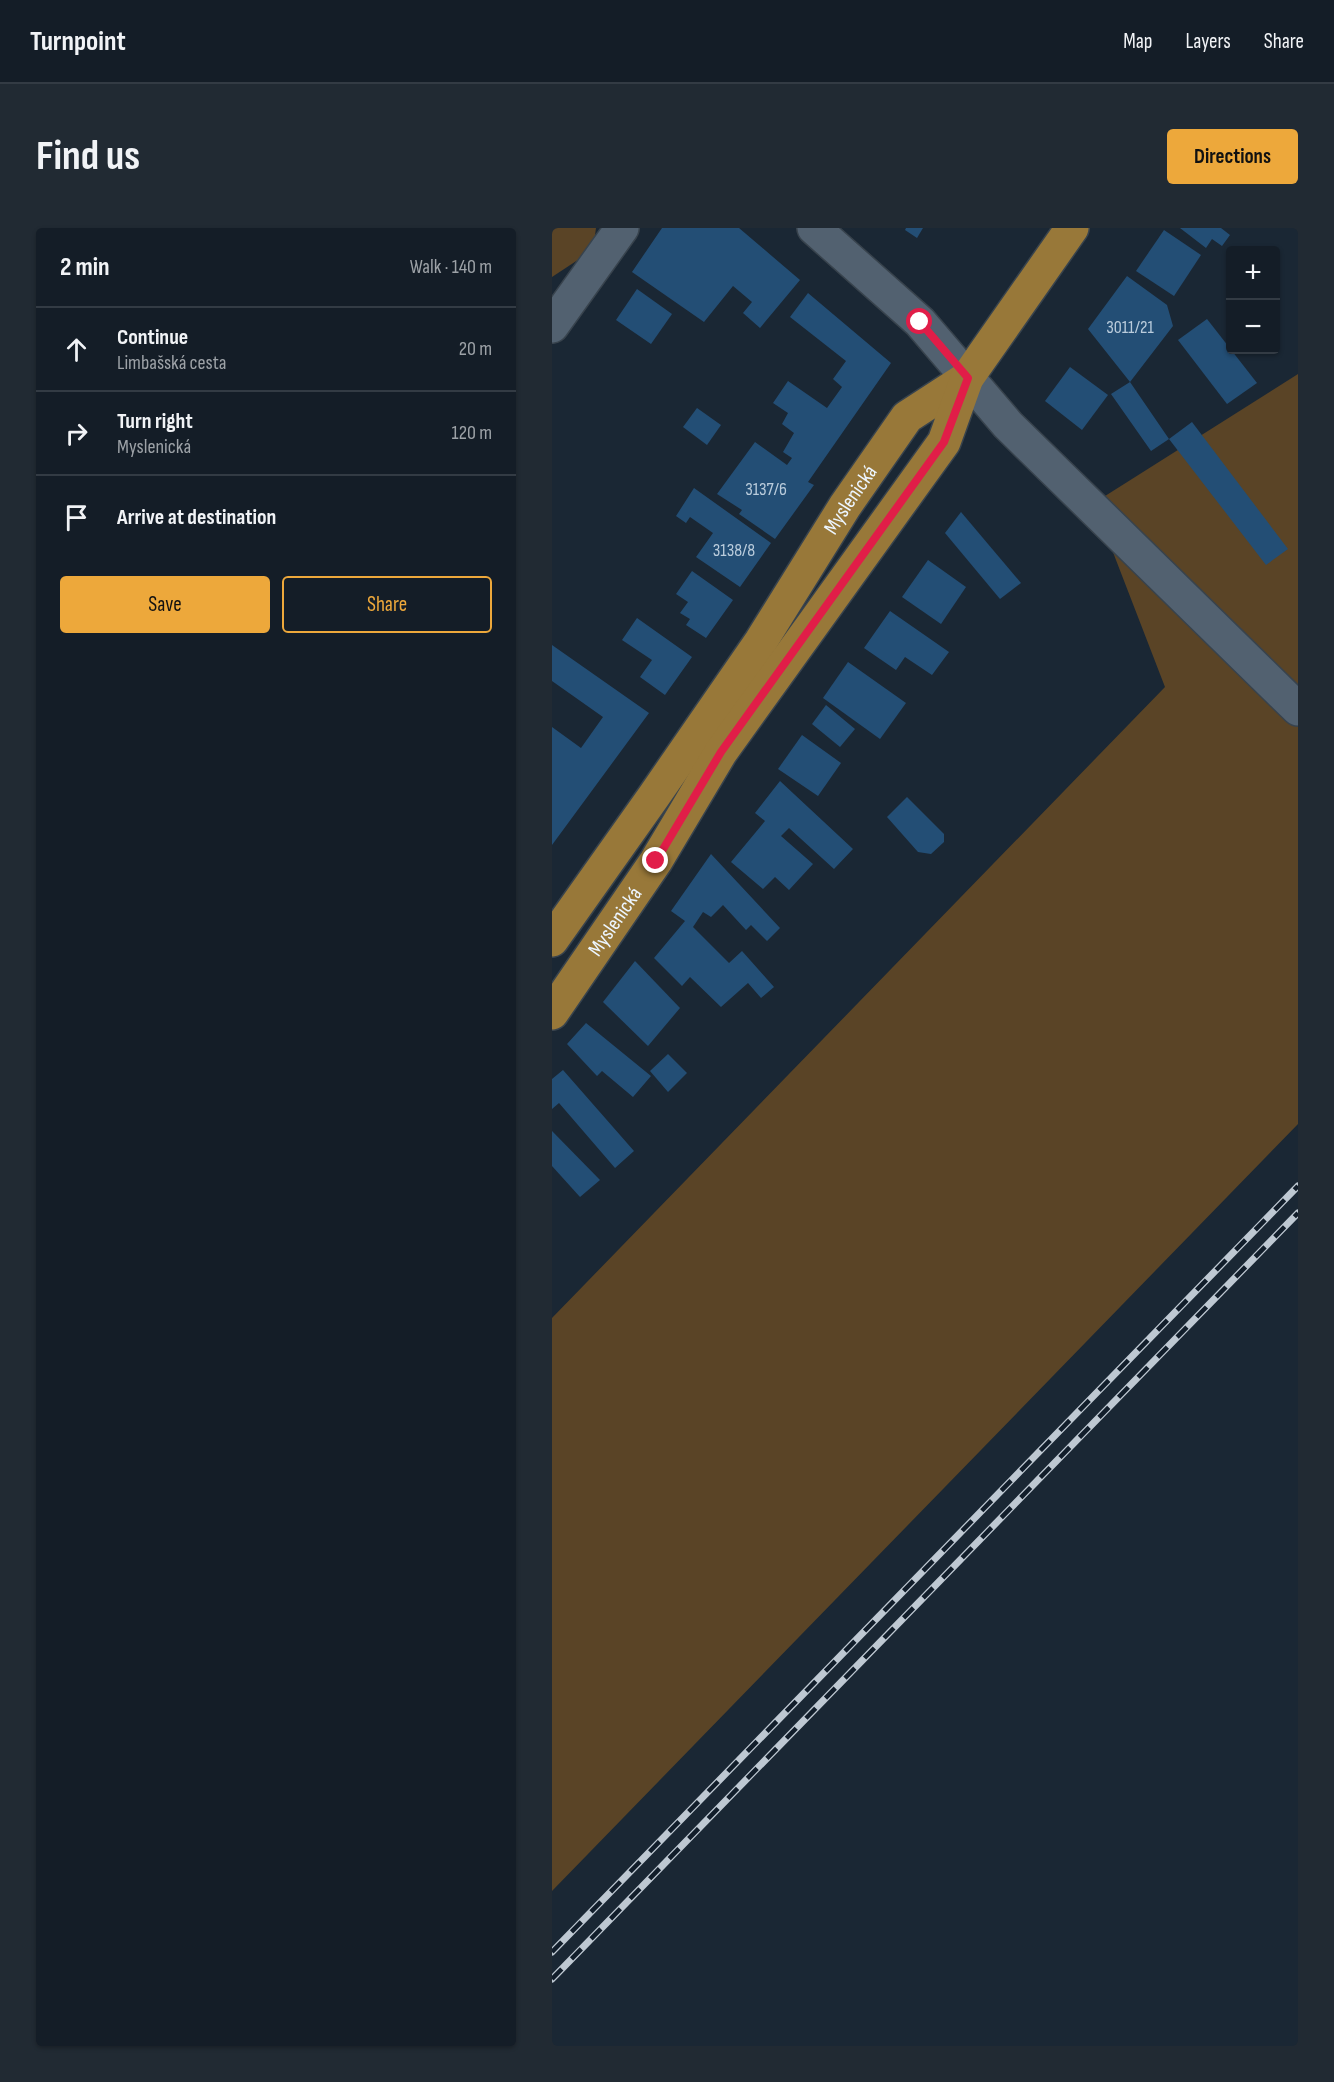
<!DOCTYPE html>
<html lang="en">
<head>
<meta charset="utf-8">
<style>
	body { margin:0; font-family:"Sofia Sans Condensed",sans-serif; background:#212a33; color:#f1f3f6 }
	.controls { position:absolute; right:18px; top:18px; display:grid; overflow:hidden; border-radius:6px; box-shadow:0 2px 4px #0004 }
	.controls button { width:54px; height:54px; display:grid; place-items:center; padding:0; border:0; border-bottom:2px solid #333b44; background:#141d27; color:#f1f3f6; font:30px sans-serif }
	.stop { position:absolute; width:18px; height:18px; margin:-14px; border:4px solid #e11d48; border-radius:50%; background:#fff }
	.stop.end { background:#e11d48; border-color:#fff; box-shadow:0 2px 6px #0008 }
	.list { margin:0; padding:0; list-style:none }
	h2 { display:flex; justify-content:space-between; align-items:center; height:78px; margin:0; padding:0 24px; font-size:26px }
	h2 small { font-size:20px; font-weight:400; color:#9da2a7 }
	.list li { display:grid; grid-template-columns:39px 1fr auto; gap:18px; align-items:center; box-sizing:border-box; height:84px; padding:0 24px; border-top:2px solid #333b44 }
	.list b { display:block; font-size:22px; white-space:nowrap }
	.list p { margin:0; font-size:20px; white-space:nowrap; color:#9da2a7 }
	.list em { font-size:20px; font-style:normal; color:#9da2a7 }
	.actions { display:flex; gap:12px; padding:18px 24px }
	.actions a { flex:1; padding:14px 0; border:2px solid #eda83b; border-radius:6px; text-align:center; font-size:21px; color:#eda83b }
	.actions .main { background:#eda83b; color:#111 }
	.icon { flex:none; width:33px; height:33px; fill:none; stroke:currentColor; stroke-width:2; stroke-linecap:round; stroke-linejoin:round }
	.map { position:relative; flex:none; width:746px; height:1818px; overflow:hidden; border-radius:6px }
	header { display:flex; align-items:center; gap:36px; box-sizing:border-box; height:84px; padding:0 30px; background:#141d27; border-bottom:2px solid #333b44 }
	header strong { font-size:28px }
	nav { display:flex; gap:33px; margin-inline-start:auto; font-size:21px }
	.intro { display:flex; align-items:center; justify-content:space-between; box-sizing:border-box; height:144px; padding:0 36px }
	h1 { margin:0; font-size:42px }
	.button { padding:15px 27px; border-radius:6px; background:#eda83b; color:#111; font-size:21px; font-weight:700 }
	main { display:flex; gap:36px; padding:0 36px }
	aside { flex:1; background:#141d27; border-radius:6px; box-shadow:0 2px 4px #0004 }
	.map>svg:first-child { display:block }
	.green { fill:#5a4426 }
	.building { fill:#234e75 }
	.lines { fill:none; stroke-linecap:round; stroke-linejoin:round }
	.minor-casing { stroke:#38434d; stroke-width:36 }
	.major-casing { stroke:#38434d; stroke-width:36 }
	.minor { stroke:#526170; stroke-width:33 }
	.major { stroke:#987839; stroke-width:33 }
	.rail-casing { stroke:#bec8d2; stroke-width:7 }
	.rail { stroke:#111d2a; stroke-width:4.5; stroke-dasharray:14; stroke-linecap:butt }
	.route { stroke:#e11d48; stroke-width:8 }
	.labels { text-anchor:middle; stroke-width:4.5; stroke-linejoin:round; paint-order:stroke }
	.number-label { font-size:18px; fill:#baccdc }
	.street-label { font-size:21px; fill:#edf6ff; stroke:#111d2a }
</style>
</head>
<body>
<header>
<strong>Turnpoint</strong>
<nav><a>Map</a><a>Layers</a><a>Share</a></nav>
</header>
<div class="intro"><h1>Find us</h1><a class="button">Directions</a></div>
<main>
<aside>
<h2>2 min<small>Walk · 140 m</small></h2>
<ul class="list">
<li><svg class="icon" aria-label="ahead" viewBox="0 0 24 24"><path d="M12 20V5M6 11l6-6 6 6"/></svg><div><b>Continue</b><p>Limbašská cesta</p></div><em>20 m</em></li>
<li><svg class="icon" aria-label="right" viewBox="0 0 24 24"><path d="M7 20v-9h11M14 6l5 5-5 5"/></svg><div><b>Turn right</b><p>Myslenická</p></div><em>120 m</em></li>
<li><svg class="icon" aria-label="arrive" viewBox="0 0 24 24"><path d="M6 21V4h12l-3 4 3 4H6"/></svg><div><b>Arrive at destination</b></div></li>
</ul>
<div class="actions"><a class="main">Save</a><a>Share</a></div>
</aside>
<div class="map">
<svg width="746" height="1818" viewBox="0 0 746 1818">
	<rect width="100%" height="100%" fill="#1a2734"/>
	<!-- green -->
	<g class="green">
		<path d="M 0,0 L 44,0 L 41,22 L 0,49 Z"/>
		<path d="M 746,146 L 746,896 L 0,1663 L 0,1090 L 613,459 L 542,275 Z"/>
	</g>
	<!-- building -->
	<g class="building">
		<path d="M 110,0 L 187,0 L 248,52 L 208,100 L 191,85 L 200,74 L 181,58 L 152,94 L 80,44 Z"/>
		<path d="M 354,0 L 371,0 L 365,10 L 353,2 Z"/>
		<path d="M 628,0 L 669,0 L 678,7 L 670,18 L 660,11 L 654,20 Z"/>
		<path d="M 612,2 L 649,27 L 622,68 L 584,43 Z"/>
		<path d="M 575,48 L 615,77 L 621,98 L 578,154 L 617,211 L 599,223 L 559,166 L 578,154 L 536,101 Z"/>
		<path d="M 85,61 L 120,86 L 99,116 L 64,92 Z"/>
		<path d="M 256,65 L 339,135 L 256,254 L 262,257 L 223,311 L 187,286 L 190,282 L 165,266 L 203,214 L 235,237 L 240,230 L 231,224 L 242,205 L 230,196 L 236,185 L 221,175 L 236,153 L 275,180 L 290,159 L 281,151 L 294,133 L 238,89 Z"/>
		<path d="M 655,91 L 705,155 L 675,176 L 626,112 Z"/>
		<path d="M 518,139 L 556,167 L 530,202 L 493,173 Z"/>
		<path d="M 145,180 L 169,197 L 155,217 L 131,199 Z"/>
		<path d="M 640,194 L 736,321 L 714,337 L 617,211 Z"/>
		<path d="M 142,260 L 219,315 L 188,359 L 144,329 L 161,305 L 138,289 L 134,295 L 124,288 Z"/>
		<path d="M 409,284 L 469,355 L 448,371 L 393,305 Z"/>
		<path d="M 376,332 L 414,359 L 389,396 L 350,369 Z"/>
		<path d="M 140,343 L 181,372 L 154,410 L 134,397 L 138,391 L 128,385 L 136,374 L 124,366 Z"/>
		<path d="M 338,383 L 397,424 L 380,447 L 353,429 L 344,442 L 312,420 Z"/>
		<path d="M 85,390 L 140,429 L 113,467 L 88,449 L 100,432 L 70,412 Z"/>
		<path d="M 0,417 L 97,485 L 0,617 L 0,499 L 29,520 L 51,489 L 0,453 Z"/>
		<path d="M 296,434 L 354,475 L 328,511 L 271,470 Z"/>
		<path d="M 274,477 L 303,501 L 288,519 L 260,496 Z"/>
		<path d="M 250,507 L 289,535 L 266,568 L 226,541 Z"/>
		<path d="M 228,553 L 301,621 L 282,641 L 237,600 L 229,608 L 261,636 L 237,662 L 223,649 L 211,661 L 179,634 L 213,593 L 203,585 Z"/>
		<path d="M 355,569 L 392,606 L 392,614 L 379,626 L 366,624 L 335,589 Z"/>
		<path d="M 159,626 L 228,700 L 215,713 L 199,697 L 194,702 L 171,677 L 159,689 L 151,684 L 141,699 L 177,735 L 190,723 L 222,759 L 209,770 L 196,755 L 169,779 L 138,749 L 130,758 L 102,730 L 133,693 L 119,683 Z"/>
		<path d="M 83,733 L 128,780 L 96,818 L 51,774 Z"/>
		<path d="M 34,795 L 99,848 L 81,869 L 50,843 L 45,848 L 15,816 Z"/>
		<path d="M 116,826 L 135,845 L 116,864 L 98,843 Z"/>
		<path d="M 11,842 L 82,923 L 63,940 L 7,875 L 0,881 L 0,851 Z"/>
		<path d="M 0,903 L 48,952 L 28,969 L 0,938 Z"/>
	</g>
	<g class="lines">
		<defs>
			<g id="minor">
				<path d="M 262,0 L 368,94 L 456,197 L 746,481"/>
				<path d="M 0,98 L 70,0"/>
			</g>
			<g id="major">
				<path id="s1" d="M 0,712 L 102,568 L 209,413 L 293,278 L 355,189 L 415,150"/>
				<path id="s2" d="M 0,785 L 104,633 L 169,524 L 392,214 L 415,150 L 520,0"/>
			</g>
		</defs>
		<!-- minor casing -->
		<use href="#minor" class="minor-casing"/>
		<!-- major casing -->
		<use href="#major" class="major-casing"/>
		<!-- minor -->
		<use href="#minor" class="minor"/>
		<!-- major -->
		<use href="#major" class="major"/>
		<defs>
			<g id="rail">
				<path d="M 0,1724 L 746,958"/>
				<path d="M 0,1751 L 746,985"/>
			</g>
		</defs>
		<!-- rail casing -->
		<use href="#rail" class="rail-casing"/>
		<!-- rail -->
		<use href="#rail" class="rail"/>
	</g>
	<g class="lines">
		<!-- route -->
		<path class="route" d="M 104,633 L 169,524 L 392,214 L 416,150 L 368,94"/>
	</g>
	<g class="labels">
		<!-- number labels -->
		<g class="number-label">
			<text x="578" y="105">3011/21</text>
			<text x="214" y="267">3137/6</text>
			<text x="182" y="328">3138/8</text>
		</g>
		<!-- street labels -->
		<g class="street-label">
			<text dy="7" stroke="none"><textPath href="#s1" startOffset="532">Myslenická</textPath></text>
			<text dy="7" stroke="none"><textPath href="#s2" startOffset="111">Myslenická</textPath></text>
		</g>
	</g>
</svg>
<div class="controls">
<button>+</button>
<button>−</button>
</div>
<div class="stop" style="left:368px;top:94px"></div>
<div class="stop end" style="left:104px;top:633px"></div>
</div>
</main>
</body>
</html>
